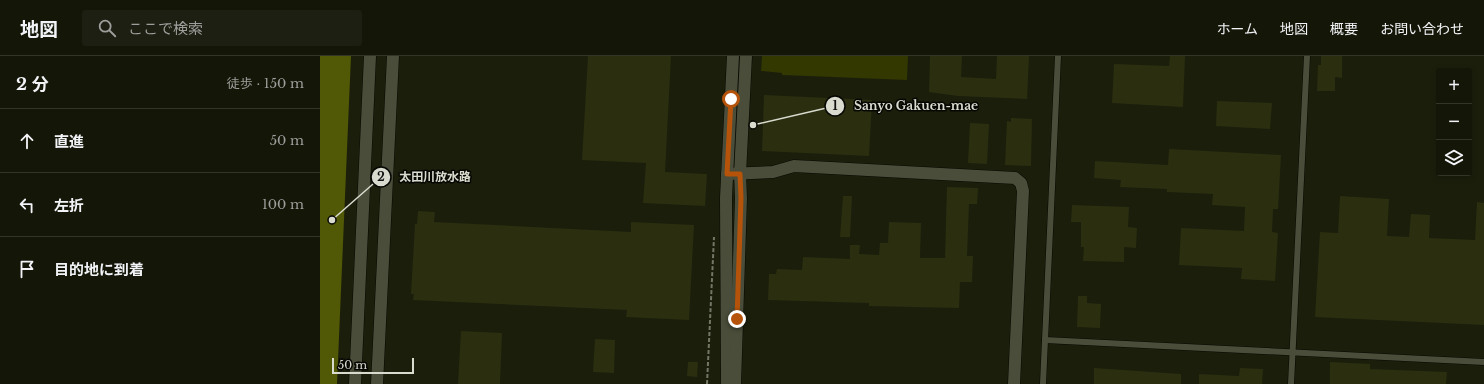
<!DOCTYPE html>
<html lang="ja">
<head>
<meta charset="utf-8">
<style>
	body { margin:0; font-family:"Libre Baskerville","Noto Sans JP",serif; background:#1d1f12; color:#f1f3f6 }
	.controls { position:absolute; right:12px; top:12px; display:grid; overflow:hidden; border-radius:4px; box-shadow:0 2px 6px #0003 }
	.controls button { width:36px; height:36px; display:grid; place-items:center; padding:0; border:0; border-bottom:1px solid #333529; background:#141608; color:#f1f3f6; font:20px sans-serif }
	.scale { position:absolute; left:12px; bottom:10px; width:82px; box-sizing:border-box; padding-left:4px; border:2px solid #d9dbcf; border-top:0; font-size:11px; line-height:14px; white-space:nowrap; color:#d9dbcf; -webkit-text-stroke:3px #060702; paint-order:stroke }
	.stop { position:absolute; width:12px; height:12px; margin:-9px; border:3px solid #b45309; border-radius:50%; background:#fff }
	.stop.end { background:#b45309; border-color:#fff; box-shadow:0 1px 4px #0008 }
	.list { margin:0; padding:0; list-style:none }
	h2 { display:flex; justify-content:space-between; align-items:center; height:52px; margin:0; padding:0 16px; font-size:17px }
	h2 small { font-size:13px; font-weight:400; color:#9d9f9c }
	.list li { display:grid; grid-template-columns:26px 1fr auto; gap:12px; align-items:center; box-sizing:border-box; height:64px; padding:0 16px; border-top:1px solid #333529 }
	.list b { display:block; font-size:15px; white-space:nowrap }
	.list em { font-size:13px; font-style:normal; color:#9d9f9c }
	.icon { flex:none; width:22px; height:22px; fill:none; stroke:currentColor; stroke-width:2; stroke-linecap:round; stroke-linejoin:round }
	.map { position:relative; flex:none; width:1164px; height:328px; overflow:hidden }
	header { display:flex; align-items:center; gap:24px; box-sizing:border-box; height:56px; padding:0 20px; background:#141608; border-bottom:1px solid #333529 }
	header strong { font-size:19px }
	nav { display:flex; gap:22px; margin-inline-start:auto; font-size:14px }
	.search { width:280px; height:36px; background:#1d1f12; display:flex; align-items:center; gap:10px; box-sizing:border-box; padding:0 14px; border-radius:4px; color:#9d9f9c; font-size:15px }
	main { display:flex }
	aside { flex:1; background:#141608 }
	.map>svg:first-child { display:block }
	.green { fill:#333700 }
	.water { fill:#515806 }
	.building { fill:#2b2f10 }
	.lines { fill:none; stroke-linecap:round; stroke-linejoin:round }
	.lane-casing { stroke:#060800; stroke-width:7 }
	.street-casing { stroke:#060800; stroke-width:13 }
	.secondary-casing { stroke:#060800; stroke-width:13 }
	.path { stroke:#747666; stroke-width:2; stroke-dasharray:4 2; stroke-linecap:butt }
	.lane { stroke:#4a4d39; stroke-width:6 }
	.street { stroke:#4a4d39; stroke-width:12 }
	.secondary { stroke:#4a4d39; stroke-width:12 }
	.route { stroke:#b45309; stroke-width:5 }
	.leader { fill:none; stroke:#d9dbcf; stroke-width:1.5 }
	.callout-dot { fill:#d9dbcf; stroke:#060702; stroke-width:1.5 }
	.mark-label { font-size:12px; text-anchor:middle; font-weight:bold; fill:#111 }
	.callout-label { font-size:12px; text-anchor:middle; font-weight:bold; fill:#d9dbcf; stroke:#060702; stroke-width:3; stroke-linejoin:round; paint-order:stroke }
</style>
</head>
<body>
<header>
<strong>地図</strong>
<div class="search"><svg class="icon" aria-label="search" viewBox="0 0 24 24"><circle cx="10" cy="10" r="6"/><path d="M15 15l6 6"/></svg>ここで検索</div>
<nav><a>ホーム</a><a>地図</a><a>概要</a><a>お問い合わせ</a></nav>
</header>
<main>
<aside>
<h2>2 分<small>徒歩 · 150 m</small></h2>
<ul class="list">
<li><svg class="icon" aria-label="ahead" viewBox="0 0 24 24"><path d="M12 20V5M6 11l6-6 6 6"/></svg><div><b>直進</b></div><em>50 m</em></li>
<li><svg class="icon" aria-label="left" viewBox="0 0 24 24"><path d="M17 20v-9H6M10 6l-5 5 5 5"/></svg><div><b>左折</b></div><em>100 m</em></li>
<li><svg class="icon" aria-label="arrive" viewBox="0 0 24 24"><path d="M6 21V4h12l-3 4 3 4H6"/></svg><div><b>目的地に到着</b></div></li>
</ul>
</aside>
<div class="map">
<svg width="1164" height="328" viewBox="0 0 1164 328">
	<rect width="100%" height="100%" fill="#1b1e0b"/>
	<!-- green -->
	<path class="green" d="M 442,0 L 588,0 L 587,24 L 462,19 L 462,17 L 441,15 Z"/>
	<!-- water -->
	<path class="water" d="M 0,0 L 31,0 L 17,328 L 0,328 Z"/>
	<!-- building -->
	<g class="building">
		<path d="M 268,0 L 351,0 L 345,116 L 387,118 L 385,150 L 323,147 L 326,107 L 262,104 Z"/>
		<path d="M 610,0 L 642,0 L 641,21 L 676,23 L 677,0 L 709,0 L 707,43 L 638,40 L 609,36 Z"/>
		<path d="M 850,0 L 865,0 L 863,51 L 792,47 L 794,8 L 849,10 Z"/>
		<path d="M 1001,0 L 1022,0 L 1022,22 L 1015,21 L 1015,35 L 997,35 L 998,9 L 1001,9 Z"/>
		<path d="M 444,39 L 552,44 L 549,100 L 442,95 Z"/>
		<path d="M 897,45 L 952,47 L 950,73 L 896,70 Z"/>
		<path d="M 691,62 L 712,63 L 711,110 L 685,109 L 687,65 L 691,66 Z"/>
		<path d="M 650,67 L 669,68 L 667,108 L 648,107 Z"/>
		<path d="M 849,93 L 961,99 L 958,153 L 953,153 L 952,176 L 958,177 L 955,225 L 921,223 L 922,212 L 859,209 L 861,172 L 924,175 L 925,151 L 892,149 L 893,138 L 847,136 L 847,133 L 800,131 L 801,124 L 774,122 L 775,105 L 848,109 Z"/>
		<path d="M 627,131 L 658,132 L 657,148 L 649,148 L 647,200 L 653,200 L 652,226 L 640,226 L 639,252 L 549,250 L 549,247 L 448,244 L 449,218 L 456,218 L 457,213 L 482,214 L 483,201 L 530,203 L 530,189 L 540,189 L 539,198 L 559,199 L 560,187 L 568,187 L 569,166 L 601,167 L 600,202 L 625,202 Z"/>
		<path d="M 523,140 L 532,140 L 530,181 L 520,181 Z"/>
		<path d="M 1020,140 L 1069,143 L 1067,180 L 1089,181 L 1091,158 L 1110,159 L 1109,182 L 1155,184 L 1157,146 L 1164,147 L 1164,269 L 995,261 L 1000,176 L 1018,177 Z"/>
		<path d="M 752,149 L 809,151 L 808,171 L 817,172 L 816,192 L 804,191 L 804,206 L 763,205 L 764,191 L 761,191 L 761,166 L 751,166 Z"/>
		<path d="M 98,155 L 115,156 L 114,166 L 311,176 L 311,166 L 374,169 L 369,264 L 306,261 L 307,254 L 93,244 L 94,238 L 91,238 L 95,168 L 97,168 Z"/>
		<path d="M 758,240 L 767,240 L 767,247 L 781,248 L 780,272 L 757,271 Z"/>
		<path d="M 141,275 L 182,277 L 180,328 L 138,328 Z"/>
		<path d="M 275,283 L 295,284 L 294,317 L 273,316 Z"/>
		<path d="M 368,306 L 378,306 L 377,321 L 367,320 Z"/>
		<path d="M 1010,306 L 1050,308 L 1050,313 L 1127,316 L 1126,328 L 1010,328 Z"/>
		<path d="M 774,312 L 861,318 L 861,328 L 774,328 Z"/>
		<path d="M 920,312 L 943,313 L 942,328 L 879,328 L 879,318 L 919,320 Z"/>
	</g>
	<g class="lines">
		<defs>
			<g id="lane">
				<path d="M 725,284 L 1164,306"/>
				<path d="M 723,328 L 738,0"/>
				<path d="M 971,328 L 987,0"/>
			</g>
			<path id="street" d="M 35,328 L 50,0"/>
			<g id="secondary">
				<path d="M 407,118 L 453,116 L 474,110 L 695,122 L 701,127 L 703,135 L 694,328"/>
				<path d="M 57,328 L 73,0"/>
				<path d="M 407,328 L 406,142 L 413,0"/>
				<path d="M 415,328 L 421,142 L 420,118 L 426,0"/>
			</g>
		</defs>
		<!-- lane casing -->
		<use href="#lane" class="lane-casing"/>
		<!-- street casing -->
		<use href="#street" class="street-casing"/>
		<!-- secondary casing -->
		<use href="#secondary" class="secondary-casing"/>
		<!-- path -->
		<path class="path" d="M 387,328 L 394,181"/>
		<!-- lane -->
		<use href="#lane" class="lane"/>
		<!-- street -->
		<use href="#street" class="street"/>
		<!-- secondary -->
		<use href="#secondary" class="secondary"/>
	</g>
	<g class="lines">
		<!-- route -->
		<path class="route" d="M 411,43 L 407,118 L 420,118 L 421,142 L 417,263"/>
	</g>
	<!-- callouts -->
	<path class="leader" d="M433 69L515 50M12 164L61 121"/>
	<g class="callout-dot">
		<circle cx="433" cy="69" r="4"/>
		<circle cx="12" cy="164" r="4"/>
		<circle cx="515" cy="50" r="10"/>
		<circle cx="61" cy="121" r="10"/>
	</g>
	<g class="mark-label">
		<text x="515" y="54">1</text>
		<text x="61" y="125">2</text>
	</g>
	<g class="callout-label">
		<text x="596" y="54">Sanyo Gakuen-mae</text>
		<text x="115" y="125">太田川放水路</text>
	</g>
</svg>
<div class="controls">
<button>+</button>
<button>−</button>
<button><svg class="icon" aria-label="layers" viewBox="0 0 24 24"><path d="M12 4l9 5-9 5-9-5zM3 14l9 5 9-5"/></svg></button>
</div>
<div class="scale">50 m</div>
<div class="stop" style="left:411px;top:43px"></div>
<div class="stop end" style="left:417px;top:263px"></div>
</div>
</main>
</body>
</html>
